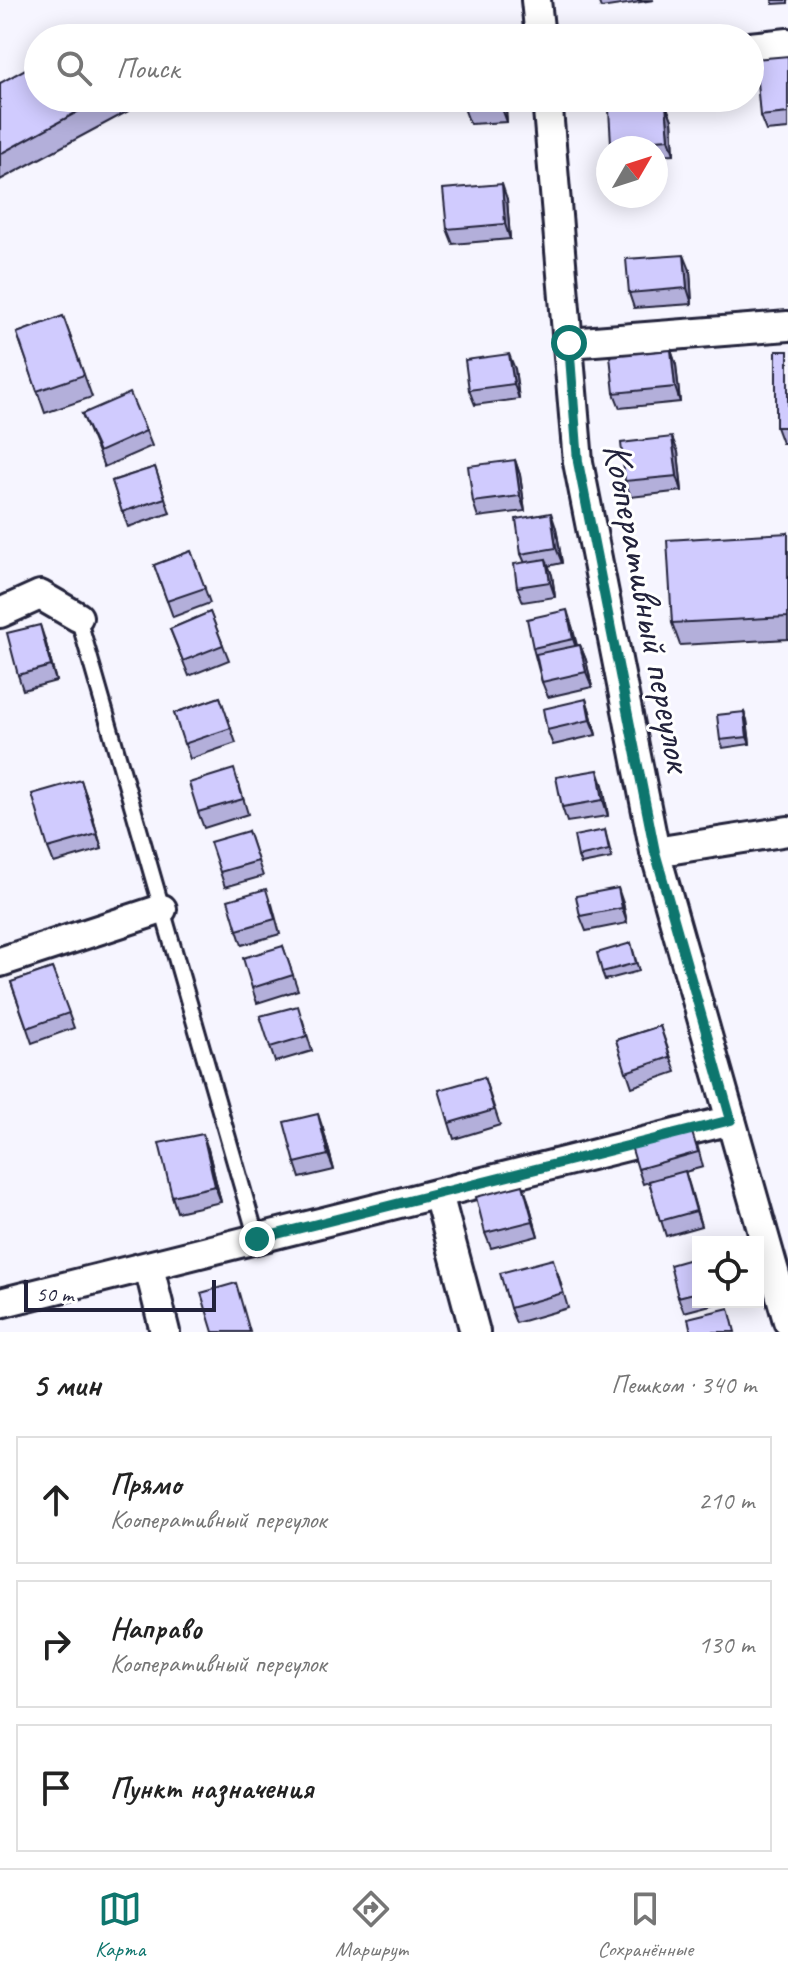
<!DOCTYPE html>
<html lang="ru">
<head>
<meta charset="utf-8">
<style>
	body { margin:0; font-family:Caveat,sans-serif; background:#f2f2f2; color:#222 }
	.controls { position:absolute; right:24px; bottom:24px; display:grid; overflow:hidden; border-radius:0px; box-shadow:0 4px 20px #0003 }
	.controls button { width:72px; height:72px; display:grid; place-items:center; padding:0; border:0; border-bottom:2px solid #e0e0e0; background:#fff; color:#222; font:40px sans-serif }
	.compass { position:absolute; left:596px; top:136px; width:72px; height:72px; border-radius:50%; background:#fff; box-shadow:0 4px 20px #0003; rotate:51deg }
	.scale { position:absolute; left:24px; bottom:20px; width:192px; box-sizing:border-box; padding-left:8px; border:4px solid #22223b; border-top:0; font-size:22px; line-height:28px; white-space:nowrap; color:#22223b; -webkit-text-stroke:6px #fff; paint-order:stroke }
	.stop { position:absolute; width:24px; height:24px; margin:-18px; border:6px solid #0f766e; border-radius:50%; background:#fff }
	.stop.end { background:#0f766e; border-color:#fff; box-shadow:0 2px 8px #0008 }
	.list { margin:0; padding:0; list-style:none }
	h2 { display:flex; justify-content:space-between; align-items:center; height:104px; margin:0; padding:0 32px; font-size:34px }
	h2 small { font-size:26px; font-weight:400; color:#767676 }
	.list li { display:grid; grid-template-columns:52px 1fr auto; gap:24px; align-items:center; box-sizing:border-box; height:128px; margin:0 16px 16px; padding:0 16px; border:2px solid #e0e0e0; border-radius:0px }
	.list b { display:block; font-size:30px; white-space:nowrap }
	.list p { margin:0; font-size:26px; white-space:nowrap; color:#767676 }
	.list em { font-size:26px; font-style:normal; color:#767676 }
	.icon { flex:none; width:44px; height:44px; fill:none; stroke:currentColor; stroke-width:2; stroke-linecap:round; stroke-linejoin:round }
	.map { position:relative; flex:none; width:788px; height:1332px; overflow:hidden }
	.search { position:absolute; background:#fff; box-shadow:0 4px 20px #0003; left:24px; right:24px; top:24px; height:88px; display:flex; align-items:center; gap:20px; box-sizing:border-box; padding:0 28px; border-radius:44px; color:#767676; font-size:30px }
	.sheet { height:536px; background:#fff }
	nav { display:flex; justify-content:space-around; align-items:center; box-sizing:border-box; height:112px; border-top:2px solid #e0e0e0; background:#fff; font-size:22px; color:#767676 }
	nav a { display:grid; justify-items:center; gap:4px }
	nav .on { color:#0f766e }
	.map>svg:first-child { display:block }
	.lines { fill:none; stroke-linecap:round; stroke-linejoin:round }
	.lane-casing { stroke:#22223b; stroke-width:20 }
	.street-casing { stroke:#22223b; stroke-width:34 }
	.lane { stroke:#fff; stroke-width:14 }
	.street { stroke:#fff; stroke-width:28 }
	.wall { fill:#b3afda; stroke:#22223b; stroke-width:2 }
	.shaded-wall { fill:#928eb2; stroke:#22223b; stroke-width:2 }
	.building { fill:#d0cbfe; stroke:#22223b; stroke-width:2 }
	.route { stroke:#0f766e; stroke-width:10 }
	.labels { text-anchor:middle; stroke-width:6; stroke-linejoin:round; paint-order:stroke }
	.street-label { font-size:40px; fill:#22223b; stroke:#fff }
</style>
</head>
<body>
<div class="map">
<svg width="788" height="1332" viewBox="0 0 788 1332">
	<rect width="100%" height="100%" fill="#f6f5ff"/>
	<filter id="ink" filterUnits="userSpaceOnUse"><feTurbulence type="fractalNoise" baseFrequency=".0125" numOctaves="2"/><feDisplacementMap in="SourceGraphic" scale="16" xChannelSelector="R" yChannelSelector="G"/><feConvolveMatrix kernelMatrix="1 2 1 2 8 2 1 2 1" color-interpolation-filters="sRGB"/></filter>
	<g filter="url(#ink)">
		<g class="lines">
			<defs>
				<path id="lane" d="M 78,617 L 257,1239"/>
				<g id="street">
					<path d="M 536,0 L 540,38"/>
					<path d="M 750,47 L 788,43"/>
					<path d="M 547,98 L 578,462 L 655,852 L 788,1321"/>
					<path d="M 569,343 L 788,326"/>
					<path d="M 0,613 L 40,595 L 78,617"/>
					<path d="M 655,852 L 788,831"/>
					<path d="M 0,962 L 162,909"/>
					<path d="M 438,1194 L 475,1332"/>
					<path d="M 149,1267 L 165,1332"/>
					<path d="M 0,1303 L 731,1120"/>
				</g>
			</defs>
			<!-- lane casing -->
			<use href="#lane" class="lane-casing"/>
			<!-- street casing -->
			<use href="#street" class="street-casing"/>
			<!-- lane -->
			<use href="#lane" class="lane"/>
			<!-- street -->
			<use href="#street" class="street"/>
		</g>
		<!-- wall -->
		<g class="wall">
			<path d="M 598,0 L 654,0 L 601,8 Z"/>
			<path d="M 772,0 L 788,0 L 788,3 L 773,4 Z"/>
			<path d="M 788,58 L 788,129 L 766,131 L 760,116 Z"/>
			<path d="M 0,83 L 38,98 L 130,98 L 134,108 L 0,180 Z"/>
			<path d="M 505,98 L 507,122 L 470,124 L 464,108 Z"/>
			<path d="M 666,105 L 672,120 L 674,154 L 656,155 L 656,148 L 613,148 L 611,143 Z"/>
			<path d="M 507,199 L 510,239 L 453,244 L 447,229 Z"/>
			<path d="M 690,270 L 692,304 L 634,308 L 629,293 Z"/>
			<path d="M 63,316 L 92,397 L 45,413 L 17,333 Z"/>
			<path d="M 671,350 L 676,365 L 680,402 L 620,408 L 614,393 Z"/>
			<path d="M 788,351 L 788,443 L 782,443 L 776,427 Z"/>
			<path d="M 515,369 L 519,399 L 475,405 L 469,390 Z"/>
			<path d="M 82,414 L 146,431 L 152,446 L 104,467 Z"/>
			<path d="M 678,452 L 682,491 L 631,497 L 625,481 Z"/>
			<path d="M 515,460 L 520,475 L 525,511 L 478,517 L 473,502 Z"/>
			<path d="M 155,467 L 170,513 L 128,527 L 112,481 Z"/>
			<path d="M 556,528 L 562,563 L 548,566 L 552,575 L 555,597 L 523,602 L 517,587 L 525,563 L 521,554 Z"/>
			<path d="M 788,533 L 788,639 L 680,645 L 672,623 Z"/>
			<path d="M 191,551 L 210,603 L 173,617 L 154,565 Z"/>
			<path d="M 210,612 L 229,660 L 189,676 L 170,629 Z"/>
			<path d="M 572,626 L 577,645 L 580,645 L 586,660 L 592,687 L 548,697 L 542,682 L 533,648 Z"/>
			<path d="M 45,640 L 56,681 L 23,690 L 18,675 Z"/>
			<path d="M 220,697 L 236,743 L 190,759 L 174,713 Z"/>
			<path d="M 586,699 L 591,715 L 596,735 L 553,745 L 547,730 Z"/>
			<path d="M 744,712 L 747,720 L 750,744 L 723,748 L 720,740 Z"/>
			<path d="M 239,784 L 248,814 L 204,828 L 198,812 Z"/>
			<path d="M 603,785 L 608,816 L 567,822 L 562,807 Z"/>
			<path d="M 86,795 L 102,849 L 54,863 L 48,848 Z"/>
			<path d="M 605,830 L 612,858 L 581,864 L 578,857 Z"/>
			<path d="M 248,831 L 263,876 L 225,887 L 220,872 Z"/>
			<path d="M 623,903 L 627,923 L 586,931 L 580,916 Z"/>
			<path d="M 272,904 L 280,934 L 242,945 L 237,930 Z"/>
			<path d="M 631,943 L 639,971 L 605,980 L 602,972 Z"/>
			<path d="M 283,946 L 298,990 L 257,1003 L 252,988 Z"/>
			<path d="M 52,968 L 74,1028 L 32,1043 L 11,982 Z"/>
			<path d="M 303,1021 L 312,1051 L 275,1062 L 270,1047 Z"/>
			<path d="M 660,1026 L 676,1072 L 632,1087 L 616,1040 Z"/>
			<path d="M 484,1077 L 500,1125 L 454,1139 L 449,1123 Z"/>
			<path d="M 323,1129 L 334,1170 L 300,1178 L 295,1163 Z"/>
			<path d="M 697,1144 L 703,1167 L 685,1172 L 701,1226 L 666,1236 L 649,1182 L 643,1184 L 638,1169 Z"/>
			<path d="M 208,1149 L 221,1202 L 177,1212 L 172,1196 Z"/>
			<path d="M 528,1200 L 538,1236 L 491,1248 L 485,1233 Z"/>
			<path d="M 698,1257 L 698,1302 L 722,1302 L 684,1312 L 678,1297 Z"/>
			<path d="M 558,1274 L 568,1308 L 516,1323 L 510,1308 Z"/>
		</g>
		<!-- shaded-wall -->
		<g class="shaded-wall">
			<path d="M 501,98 L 505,98 L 507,122 L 501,106 Z"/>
			<path d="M 666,105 L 672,120 L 674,154 L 669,139 Z"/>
			<path d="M 502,184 L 507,199 L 510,239 L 505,224 Z"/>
			<path d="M 684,255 L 690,270 L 692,304 L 687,288 Z"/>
			<path d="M 671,350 L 676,365 L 680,402 L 675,387 Z"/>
			<path d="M 509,354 L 515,369 L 519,399 L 514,384 Z"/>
			<path d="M 672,437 L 678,452 L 682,491 L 677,476 Z"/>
			<path d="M 515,460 L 520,475 L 525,511 L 520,496 Z"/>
			<path d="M 551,513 L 556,528 L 562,563 L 556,548 Z"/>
			<path d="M 546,559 L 552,575 L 555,597 L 550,582 Z"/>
			<path d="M 567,610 L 572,626 L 578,654 L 573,639 Z"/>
			<path d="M 40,625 L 45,640 L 56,681 L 51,666 Z"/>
			<path d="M 580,645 L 586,660 L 592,687 L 586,672 Z"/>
			<path d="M 586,699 L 591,715 L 596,735 L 590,720 Z"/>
			<path d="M 744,712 L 747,720 L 750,744 L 747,737 Z"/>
			<path d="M 598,770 L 603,785 L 608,816 L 603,800 Z"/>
			<path d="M 81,780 L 86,795 L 102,849 L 97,834 Z"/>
			<path d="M 618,888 L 623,903 L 627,923 L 622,908 Z"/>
			<path d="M 318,1114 L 323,1129 L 334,1170 L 328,1155 Z"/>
			<path d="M 203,1134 L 208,1149 L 221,1202 L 215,1186 Z"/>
			<path d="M 685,1171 L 690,1187 L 701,1226 L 696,1211 Z"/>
			<path d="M 523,1185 L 528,1200 L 538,1236 L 533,1221 Z"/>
		</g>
		<!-- building -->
		<g class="building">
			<path d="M 96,31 L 100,38 L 83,38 Z"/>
			<path d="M 788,56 L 788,113 L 760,116 L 755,59 Z"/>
			<path d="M 38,62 L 38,98 L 103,98 L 0,154 L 0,83 Z"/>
			<path d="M 464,98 L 501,98 L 501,106 L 464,108 Z"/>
			<path d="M 666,105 L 669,139 L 611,143 L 609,110 Z"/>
			<path d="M 502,184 L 505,224 L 447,229 L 443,189 Z"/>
			<path d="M 684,255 L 687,288 L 629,293 L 626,259 Z"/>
			<path d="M 63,316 L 84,375 L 37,391 L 17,333 Z"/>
			<path d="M 671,350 L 675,387 L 614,393 L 610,356 Z"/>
			<rect x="776" y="351" width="12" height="76"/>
			<path d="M 509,354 L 514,384 L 469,390 L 465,360 Z"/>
			<path d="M 130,393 L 146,431 L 99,452 L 82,414 Z"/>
			<path d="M 672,437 L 677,476 L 625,481 L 621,443 Z"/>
			<path d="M 515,460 L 520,496 L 473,502 L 468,466 Z"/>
			<path d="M 155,467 L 165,498 L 122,512 L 112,481 Z"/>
			<path d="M 551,513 L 556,548 L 521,554 L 516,519 Z"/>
			<path d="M 788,533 L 788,617 L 672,623 L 667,540 Z"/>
			<path d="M 191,551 L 205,588 L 167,601 L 154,565 Z"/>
			<path d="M 546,559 L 550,582 L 517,587 L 514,564 Z"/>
			<path d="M 567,610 L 573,639 L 533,648 L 527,619 Z"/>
			<path d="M 210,612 L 223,645 L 183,661 L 170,629 Z"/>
			<path d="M 40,625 L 51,666 L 18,675 L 7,633 Z"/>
			<path d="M 580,645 L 586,672 L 542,682 L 536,654 Z"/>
			<path d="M 220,697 L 231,728 L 184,744 L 174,713 Z"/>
			<path d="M 586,699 L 590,720 L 547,730 L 543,709 Z"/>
			<path d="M 744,712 L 747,737 L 720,740 L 717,715 Z"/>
			<path d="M 234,769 L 243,799 L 198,812 L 189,783 Z"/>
			<path d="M 598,770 L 603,800 L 562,807 L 556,777 Z"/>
			<path d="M 81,780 L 97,834 L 48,848 L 32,794 Z"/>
			<path d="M 605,830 L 609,850 L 578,857 L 574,836 Z"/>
			<path d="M 248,831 L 258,861 L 220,872 L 210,842 Z"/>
			<path d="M 618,888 L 622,908 L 580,916 L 576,896 Z"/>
			<path d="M 266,889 L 275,919 L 237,930 L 228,900 Z"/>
			<path d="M 631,943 L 636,963 L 602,972 L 597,953 Z"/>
			<path d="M 283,946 L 293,975 L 252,988 L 243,958 Z"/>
			<path d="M 52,968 L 69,1013 L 27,1028 L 11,982 Z"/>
			<path d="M 298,1006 L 307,1036 L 270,1047 L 260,1016 Z"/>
			<path d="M 660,1026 L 670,1057 L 626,1072 L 616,1040 Z"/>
			<path d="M 484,1077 L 494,1110 L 449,1123 L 439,1090 Z"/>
			<path d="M 318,1114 L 328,1155 L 295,1163 L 284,1122 Z"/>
			<path d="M 691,1129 L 698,1152 L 638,1169 L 631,1146 Z"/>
			<path d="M 203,1134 L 215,1186 L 172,1196 L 159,1143 Z"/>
			<path d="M 685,1171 L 696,1211 L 660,1221 L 649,1181 Z"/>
			<path d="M 523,1185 L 533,1221 L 485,1233 L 476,1197 Z"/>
			<path d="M 698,1257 L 698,1292 L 678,1297 L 670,1265 Z"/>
			<path d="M 553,1259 L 563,1293 L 510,1308 L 500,1273 Z"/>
			<path d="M 236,1283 L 250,1332 L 213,1332 L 201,1293 Z"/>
			<path d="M 729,1308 L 735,1332 L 691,1332 L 688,1318 Z"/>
		</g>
	</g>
	<g class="lines" filter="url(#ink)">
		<!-- route -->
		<path class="route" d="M 257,1239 L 731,1120 L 655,852 L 578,462 L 569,343"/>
	</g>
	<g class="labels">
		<!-- street labels -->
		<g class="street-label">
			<text transform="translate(649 607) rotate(79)" y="14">Кооперативный переулок</text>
		</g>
	</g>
</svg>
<div class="controls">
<button><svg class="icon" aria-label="locate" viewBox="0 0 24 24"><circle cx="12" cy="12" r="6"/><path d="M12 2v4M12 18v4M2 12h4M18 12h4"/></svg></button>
</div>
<svg class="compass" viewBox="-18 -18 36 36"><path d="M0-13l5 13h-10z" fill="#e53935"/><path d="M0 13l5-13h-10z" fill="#767676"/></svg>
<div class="scale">50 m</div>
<div class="stop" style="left:569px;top:343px"></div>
<div class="stop end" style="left:257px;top:1239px"></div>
<div class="search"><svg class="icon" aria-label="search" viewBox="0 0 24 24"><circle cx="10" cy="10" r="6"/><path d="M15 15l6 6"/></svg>Поиск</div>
</div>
<section class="sheet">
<h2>5 мин<small>Пешком · 340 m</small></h2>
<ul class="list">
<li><svg class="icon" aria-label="ahead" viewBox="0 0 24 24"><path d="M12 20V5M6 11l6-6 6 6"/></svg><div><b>Прямо</b><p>Кооперативный переулок</p></div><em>210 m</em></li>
<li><svg class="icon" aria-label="right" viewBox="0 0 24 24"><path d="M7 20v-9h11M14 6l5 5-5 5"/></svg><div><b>Направо</b><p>Кооперативный переулок</p></div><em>130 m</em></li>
<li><svg class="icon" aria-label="arrive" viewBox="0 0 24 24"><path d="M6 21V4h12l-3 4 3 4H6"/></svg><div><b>Пункт назначения</b></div></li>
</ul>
</section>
<nav>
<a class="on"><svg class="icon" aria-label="map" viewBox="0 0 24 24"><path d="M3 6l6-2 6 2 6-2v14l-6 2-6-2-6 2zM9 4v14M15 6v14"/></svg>Карта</a>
<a><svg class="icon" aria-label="directions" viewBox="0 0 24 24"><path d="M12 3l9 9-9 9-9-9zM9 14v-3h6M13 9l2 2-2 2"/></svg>Маршрут</a>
<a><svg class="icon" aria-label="saved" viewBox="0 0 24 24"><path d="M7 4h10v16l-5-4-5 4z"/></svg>Сохранённые</a>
</nav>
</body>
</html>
